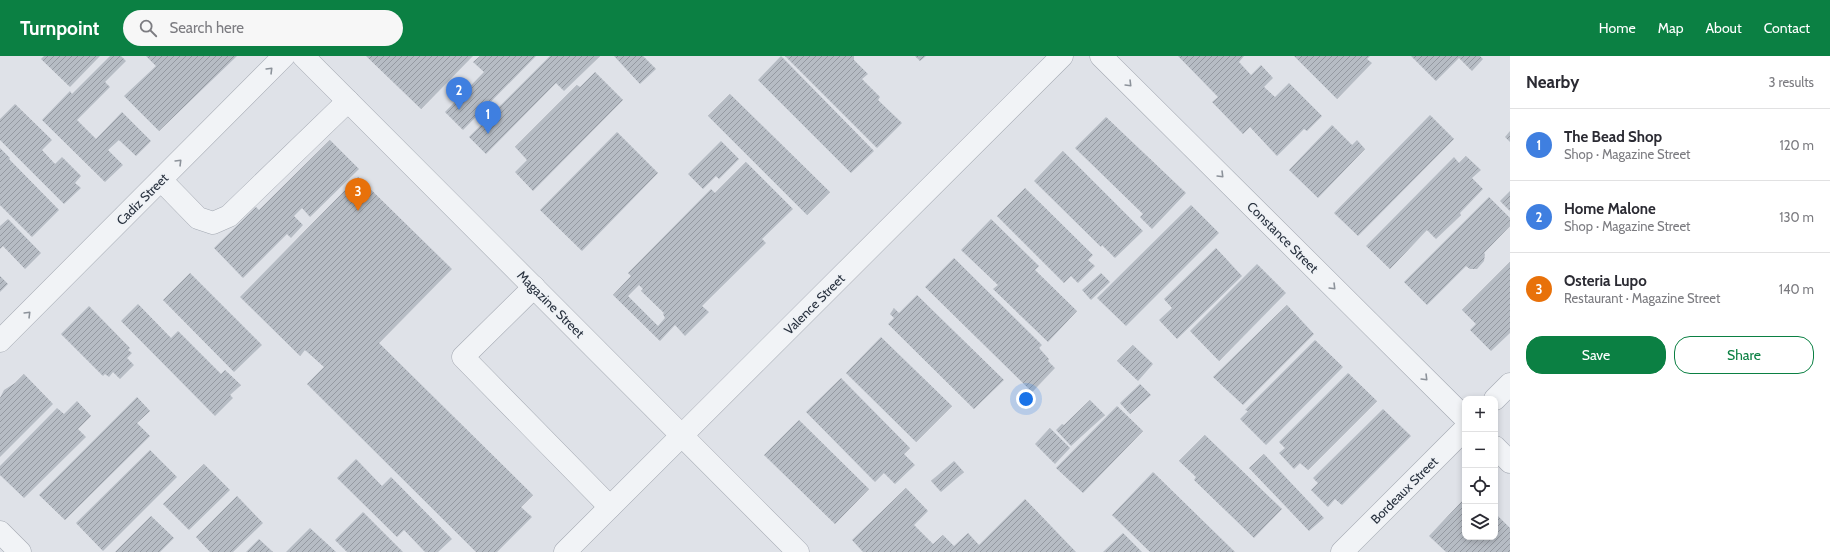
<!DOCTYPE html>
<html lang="en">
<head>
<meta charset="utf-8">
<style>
	body { margin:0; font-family:Cabin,sans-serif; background:#f7f7f7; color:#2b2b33 }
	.controls { position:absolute; right:12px; bottom:12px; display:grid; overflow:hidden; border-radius:8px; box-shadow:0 2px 6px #0003 }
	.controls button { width:36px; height:36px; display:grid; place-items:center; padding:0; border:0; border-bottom:1px solid #e1e1e2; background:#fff; color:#2b2b33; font:20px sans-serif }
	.you { position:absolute; left:1026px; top:343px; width:14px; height:14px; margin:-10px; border:3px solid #fff; border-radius:50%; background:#1a73e8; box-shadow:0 0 0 6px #1a73e833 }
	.badge { display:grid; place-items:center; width:26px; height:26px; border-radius:50%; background:#0b8043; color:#fff; font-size:13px; font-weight:700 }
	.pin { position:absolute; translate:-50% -33px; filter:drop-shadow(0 1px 2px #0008) }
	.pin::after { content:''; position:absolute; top:21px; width:14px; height:12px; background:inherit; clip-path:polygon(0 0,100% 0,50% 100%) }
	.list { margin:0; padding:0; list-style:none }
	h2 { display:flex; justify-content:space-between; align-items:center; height:52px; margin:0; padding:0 16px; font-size:17px }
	h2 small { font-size:13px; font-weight:400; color:#7c7c81 }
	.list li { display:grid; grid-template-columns:26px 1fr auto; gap:12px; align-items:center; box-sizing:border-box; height:72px; padding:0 16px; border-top:1px solid #e1e1e2 }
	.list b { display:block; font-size:15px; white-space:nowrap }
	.list p { margin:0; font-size:13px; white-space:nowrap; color:#7c7c81 }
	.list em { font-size:13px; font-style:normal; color:#7c7c81 }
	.actions { display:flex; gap:8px; padding:12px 16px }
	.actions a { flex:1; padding:9px 0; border:1px solid #0b8043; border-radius:16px; text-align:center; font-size:14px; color:#0b8043 }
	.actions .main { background:#0b8043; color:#fff }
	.icon { flex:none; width:22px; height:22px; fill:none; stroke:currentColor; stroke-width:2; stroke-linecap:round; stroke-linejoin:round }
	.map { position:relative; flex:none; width:1510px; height:496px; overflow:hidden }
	header { display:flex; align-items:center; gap:24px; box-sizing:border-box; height:56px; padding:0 20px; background:#0b8043; color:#fff }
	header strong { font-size:19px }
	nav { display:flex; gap:22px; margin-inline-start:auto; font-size:14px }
	.search { width:280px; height:36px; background:#f7f7f7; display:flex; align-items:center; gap:10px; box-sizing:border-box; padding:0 14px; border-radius:22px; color:#7c7c81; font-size:15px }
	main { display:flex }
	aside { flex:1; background:#fff }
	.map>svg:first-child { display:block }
	.building { fill:url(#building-hatch); fill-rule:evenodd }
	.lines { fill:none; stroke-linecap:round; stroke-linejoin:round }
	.minor-casing { stroke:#a4a9b2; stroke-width:23 }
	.minor { stroke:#f1f3f6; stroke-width:22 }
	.oneway { stroke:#8c929a }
	.labels { text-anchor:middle; stroke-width:3; stroke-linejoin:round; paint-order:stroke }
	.street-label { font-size:13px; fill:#28313e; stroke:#eef1f5 }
</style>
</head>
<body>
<header>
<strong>Turnpoint</strong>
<div class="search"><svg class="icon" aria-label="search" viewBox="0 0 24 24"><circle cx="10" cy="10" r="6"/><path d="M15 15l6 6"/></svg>Search here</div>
<nav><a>Home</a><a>Map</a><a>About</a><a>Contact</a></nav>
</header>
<main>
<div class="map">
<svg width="1510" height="496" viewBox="0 0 1510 496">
	<defs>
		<pattern id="building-hatch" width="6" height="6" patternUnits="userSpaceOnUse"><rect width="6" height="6" fill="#b6bcc4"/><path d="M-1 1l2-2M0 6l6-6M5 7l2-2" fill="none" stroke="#9499a1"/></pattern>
	</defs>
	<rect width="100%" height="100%" fill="#dfe2e8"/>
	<!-- building -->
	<g class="building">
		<path d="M 44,0 L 100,0 L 70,31 L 41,3 Z"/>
		<path d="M 110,0 L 121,0 L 126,5 L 105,26 L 110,31 L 77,64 L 96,83 L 122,56 L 151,85 L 136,100 L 119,84 L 108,94 L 123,109 L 105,126 L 42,64 L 70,35 L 72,38 Z"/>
		<path d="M 146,0 L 237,0 L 159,75 L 124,40 L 156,10 Z"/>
		<path d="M 366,0 L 473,0 L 421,53 Z"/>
		<path d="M 480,0 L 536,0 L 463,74 L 445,56 L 484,16 L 473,6 Z"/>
		<path d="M 550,0 L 600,0 L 564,35 L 556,27 L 486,98 L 469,81 Z"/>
		<path d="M 614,0 L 643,0 L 656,13 L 640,28 Z"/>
		<path d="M 781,0 L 874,95 L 851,117 L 758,24 Z"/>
		<path d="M 785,0 L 854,0 L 854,4 L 868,18 L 862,23 L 880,41 L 878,44 L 902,67 L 877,92 Z"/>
		<path d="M 915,0 L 926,0 L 920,5 Z"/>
		<path d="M 1178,0 L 1244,0 L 1239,6 L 1251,19 L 1261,9 L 1273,22 L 1264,31 L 1275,41 L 1289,27 L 1322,60 L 1307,75 L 1304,73 L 1277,100 L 1250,71 L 1243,78 L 1212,46 L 1218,41 Z"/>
		<path d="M 1294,0 L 1370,0 L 1367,3 L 1372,7 L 1337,43 Z"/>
		<path d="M 1411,0 L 1480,0 L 1483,3 L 1472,15 L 1459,2 L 1436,25 Z"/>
		<path d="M 595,16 L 623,44 L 533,135 L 515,116 L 527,104 L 515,91 L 577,29 L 580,31 Z"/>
		<path d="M 730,38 L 830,136 L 807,159 L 708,60 Z"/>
		<path d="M 15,48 L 52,84 L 42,94 L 55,108 L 62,101 L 81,120 L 75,127 L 81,132 L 64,148 L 0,84 L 0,63 Z"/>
		<path d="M 1430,59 L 1454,83 L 1358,180 L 1334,157 Z"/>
		<path d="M 1106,61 L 1186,137 L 1152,173 L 1140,161 L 1143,158 L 1075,92 Z"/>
		<path d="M 1332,69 L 1352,89 L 1357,84 L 1365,93 L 1318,142 L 1289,114 Z"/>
		<path d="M 1510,75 L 1510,86 L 1505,81 Z"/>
		<path d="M 617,76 L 658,117 L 582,195 L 540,154 Z"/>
		<path d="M 330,84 L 359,113 L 310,161 L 302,152 L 294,160 L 303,169 L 291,182 L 287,178 L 243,222 L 214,192 L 256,151 L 259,154 Z"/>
		<path d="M 721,85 L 739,103 L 719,123 L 716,120 L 703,133 L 688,118 Z"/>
		<path d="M 0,92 L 10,102 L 9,103 L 59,154 L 32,181 L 0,149 Z"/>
		<path d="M 1063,95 L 1143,175 L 1115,202 L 1102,189 L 1101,191 L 1034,125 Z"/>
		<path d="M 1466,100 L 1481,114 L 1472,122 L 1483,133 L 1460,157 L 1461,159 L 1436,183 L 1427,174 L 1390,213 L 1366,190 L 1454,101 L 1459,107 Z"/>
		<path d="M 746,106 L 793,153 L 762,183 L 766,187 L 702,250 L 709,256 L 685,280 L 675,269 L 660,285 L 613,239 L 631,220 L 628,217 L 711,133 L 715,137 ZM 639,229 L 643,233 L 641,235 L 664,257 L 663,258 L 665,262 L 658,270 L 628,240 Z"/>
		<path d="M 358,121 L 452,213 L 379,287 L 533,439 L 521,451 L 532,461 L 497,496 L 476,496 L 307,328 L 324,311 L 305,294 L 300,300 L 240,241 Z"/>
		<path d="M 1025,132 L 1093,199 L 1088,204 L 1095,210 L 1078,227 L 1071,220 L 1064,227 L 997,160 Z"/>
		<path d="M 1510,135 L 1510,155 L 1500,145 Z"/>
		<path d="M 1489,141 L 1510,162 L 1510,170 L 1484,197 L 1485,198 L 1484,205 L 1477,213 L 1470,213 L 1466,210 L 1427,249 L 1404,226 Z"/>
		<path d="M 1191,149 L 1219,177 L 1126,270 L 1097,242 Z"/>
		<path d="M 8,163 L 41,197 L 25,213 L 3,190 L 0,193 L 0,170 Z"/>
		<path d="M 991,163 L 1039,210 L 1035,214 L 1077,255 L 1048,286 L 993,233 L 998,229 L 961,194 Z"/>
		<path d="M 1216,192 L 1242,220 L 1177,283 L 1159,264 L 1172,252 L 1164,243 Z"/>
		<path d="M 954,202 L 1042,289 L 1039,292 L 1049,303 L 1048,305 L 1055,312 L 1032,336 L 925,231 Z"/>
		<path d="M 1510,206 L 1510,277 L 1491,295 L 1470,274 L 1476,268 L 1462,254 Z"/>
		<path d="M 1257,208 L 1286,237 L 1219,305 L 1190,275 Z"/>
		<path d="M 190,217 L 262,289 L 234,316 L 163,244 Z"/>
		<path d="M 1101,217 L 1110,226 L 1091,244 L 1082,234 Z"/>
		<path d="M 0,220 L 8,228 L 0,236 Z"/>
		<path d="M 917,239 L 1004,324 L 974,353 L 888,268 L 894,262 L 890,258 L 894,252 L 899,257 Z"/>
		<path d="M 138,248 L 171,282 L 178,275 L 221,318 L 225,314 L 241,329 L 230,339 L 233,342 L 215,360 L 121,265 Z"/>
		<path d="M 1287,249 L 1314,278 L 1243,349 L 1213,321 Z"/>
		<path d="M 89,250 L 130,292 L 128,294 L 132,297 L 127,302 L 134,309 L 120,323 L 113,316 L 109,321 L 105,318 L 103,320 L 61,278 Z"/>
		<path d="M 881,281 L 952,350 L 916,386 L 846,317 Z"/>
		<path d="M 1315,284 L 1343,311 L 1266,389 L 1240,363 L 1248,355 L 1245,354 Z"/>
		<path d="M 1133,289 L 1153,308 L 1138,325 L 1117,305 Z"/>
		<path d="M 1348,317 L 1377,345 L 1308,414 L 1300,407 L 1294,413 L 1279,397 L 1285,392 L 1279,386 Z"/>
		<path d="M 24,318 L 53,348 L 0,401 L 0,342 L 4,334 L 15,327 Z"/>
		<path d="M 841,322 L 910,392 L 904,398 L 915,409 L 895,428 L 884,417 L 875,426 L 806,356 Z"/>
		<path d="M 1140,328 L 1151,339 L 1130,358 L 1120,347 Z"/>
		<path d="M 137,341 L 150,355 L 137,367 L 150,380 L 65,464 L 39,439 Z"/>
		<path d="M 1090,344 L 1105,359 L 1071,390 L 1056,374 L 1062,368 L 1064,369 Z"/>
		<path d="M 77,345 L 91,360 L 78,373 L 86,381 L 24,442 L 0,419 L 0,410 L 57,352 L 64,358 Z"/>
		<path d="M 1117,350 L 1143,375 L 1083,437 L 1056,412 Z"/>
		<path d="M 1383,353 L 1411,380 L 1342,449 L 1335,443 L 1328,451 L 1311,434 L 1318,427 L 1313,422 Z"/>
		<path d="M 799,364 L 869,433 L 835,468 L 764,399 Z"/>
		<path d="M 1050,372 L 1070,392 L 1055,408 L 1035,388 Z"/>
		<path d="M 1205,379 L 1282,453 L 1254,482 L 1194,424 L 1196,421 L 1179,405 Z"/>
		<path d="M 150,394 L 177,421 L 103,495 L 76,467 Z"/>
		<path d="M 1264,398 L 1324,462 L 1309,475 L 1249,412 Z"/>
		<path d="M 356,403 L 382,430 L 391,421 L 452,483 L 438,496 L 425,496 L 404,474 L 397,481 L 337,422 Z"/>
		<path d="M 954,405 L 964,416 L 941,436 L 931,425 Z"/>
		<path d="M 204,408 L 230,434 L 189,474 L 163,448 Z"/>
		<path d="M 1153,416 L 1235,496 L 1150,496 L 1112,459 Z"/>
		<path d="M 906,432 L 928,455 L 914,469 L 933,488 L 943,479 L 954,490 L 968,477 L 979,489 L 1025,443 L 1076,496 L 863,496 L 852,484 Z"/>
		<path d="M 237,440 L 263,467 L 233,496 L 210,496 L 196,481 Z"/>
		<path d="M 1465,442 L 1465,481 L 1495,481 L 1495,457 L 1510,472 L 1510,496 L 1446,496 L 1429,480 Z"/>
		<path d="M 363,456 L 403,496 L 347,496 L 335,484 Z"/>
		<path d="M 151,460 L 174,482 L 160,496 L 115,496 Z"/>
		<path d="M 310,472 L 336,496 L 286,496 Z"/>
		<path d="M 1123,477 L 1142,496 L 1103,496 Z"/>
		<path d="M 259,483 L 273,496 L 246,496 Z"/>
	</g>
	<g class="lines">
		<defs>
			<g id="minor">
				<path d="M 303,0 L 798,496"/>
				<path d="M 1101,0 L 1465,362"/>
				<path d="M 161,124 L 198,162 L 213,167 L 229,160 L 348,45"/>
				<path d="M 534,231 L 463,301 L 610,451"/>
				<path d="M 0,285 L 284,0"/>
				<path d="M 1495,343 L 1510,328"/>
				<path d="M 1495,391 L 1510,406"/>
				<path d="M 0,476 L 20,496"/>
				<path d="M 565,496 L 1062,0"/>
				<path d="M 1342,496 L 1465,373"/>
			</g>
		</defs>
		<!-- minor casing -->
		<use href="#minor" class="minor-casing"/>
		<!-- minor -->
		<use href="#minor" class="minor"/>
	</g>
	<!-- one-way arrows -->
	<defs><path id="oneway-chevron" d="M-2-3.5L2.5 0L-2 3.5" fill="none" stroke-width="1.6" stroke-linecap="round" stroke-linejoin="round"/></defs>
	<g class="oneway">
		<use href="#oneway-chevron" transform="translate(270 14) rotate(-45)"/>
		<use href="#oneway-chevron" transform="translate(1129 28) rotate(45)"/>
		<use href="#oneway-chevron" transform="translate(179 106) rotate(-45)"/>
		<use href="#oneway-chevron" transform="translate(1221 119) rotate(45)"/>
		<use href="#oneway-chevron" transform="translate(1333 231) rotate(45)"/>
		<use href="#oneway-chevron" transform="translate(28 258) rotate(-45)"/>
		<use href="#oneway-chevron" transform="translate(1425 322) rotate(45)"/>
	</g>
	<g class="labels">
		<!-- street labels -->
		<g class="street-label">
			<text transform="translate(142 143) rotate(-45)" y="5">Cadiz Street</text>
			<text transform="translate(1283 181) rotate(45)" y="5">Constance Street</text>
			<text transform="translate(551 248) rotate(45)" y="5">Magazine Street</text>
			<text transform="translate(814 248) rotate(-45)" y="5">Valence Street</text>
			<text transform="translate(1404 434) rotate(-45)" y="5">Bordeaux Street</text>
		</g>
	</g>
</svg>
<div class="controls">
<button>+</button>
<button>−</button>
<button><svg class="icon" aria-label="locate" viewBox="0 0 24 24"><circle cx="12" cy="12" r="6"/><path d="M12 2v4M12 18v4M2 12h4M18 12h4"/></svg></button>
<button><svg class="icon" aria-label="layers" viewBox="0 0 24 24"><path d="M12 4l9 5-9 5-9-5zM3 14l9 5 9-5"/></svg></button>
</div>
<div class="you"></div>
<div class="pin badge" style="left:488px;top:78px;background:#3f7fe0">1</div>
<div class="pin badge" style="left:459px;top:54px;background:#3f7fe0">2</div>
<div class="pin badge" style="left:358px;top:155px;background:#e8710a">3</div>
</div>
<aside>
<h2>Nearby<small>3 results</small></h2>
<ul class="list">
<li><span class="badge" style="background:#3f7fe0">1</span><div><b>The Bead Shop</b><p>Shop · Magazine Street</p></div><em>120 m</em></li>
<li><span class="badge" style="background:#3f7fe0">2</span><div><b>Home Malone</b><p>Shop · Magazine Street</p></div><em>130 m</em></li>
<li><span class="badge" style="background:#e8710a">3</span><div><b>Osteria Lupo</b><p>Restaurant · Magazine Street</p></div><em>140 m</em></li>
</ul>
<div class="actions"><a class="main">Save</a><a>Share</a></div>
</aside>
</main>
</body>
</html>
